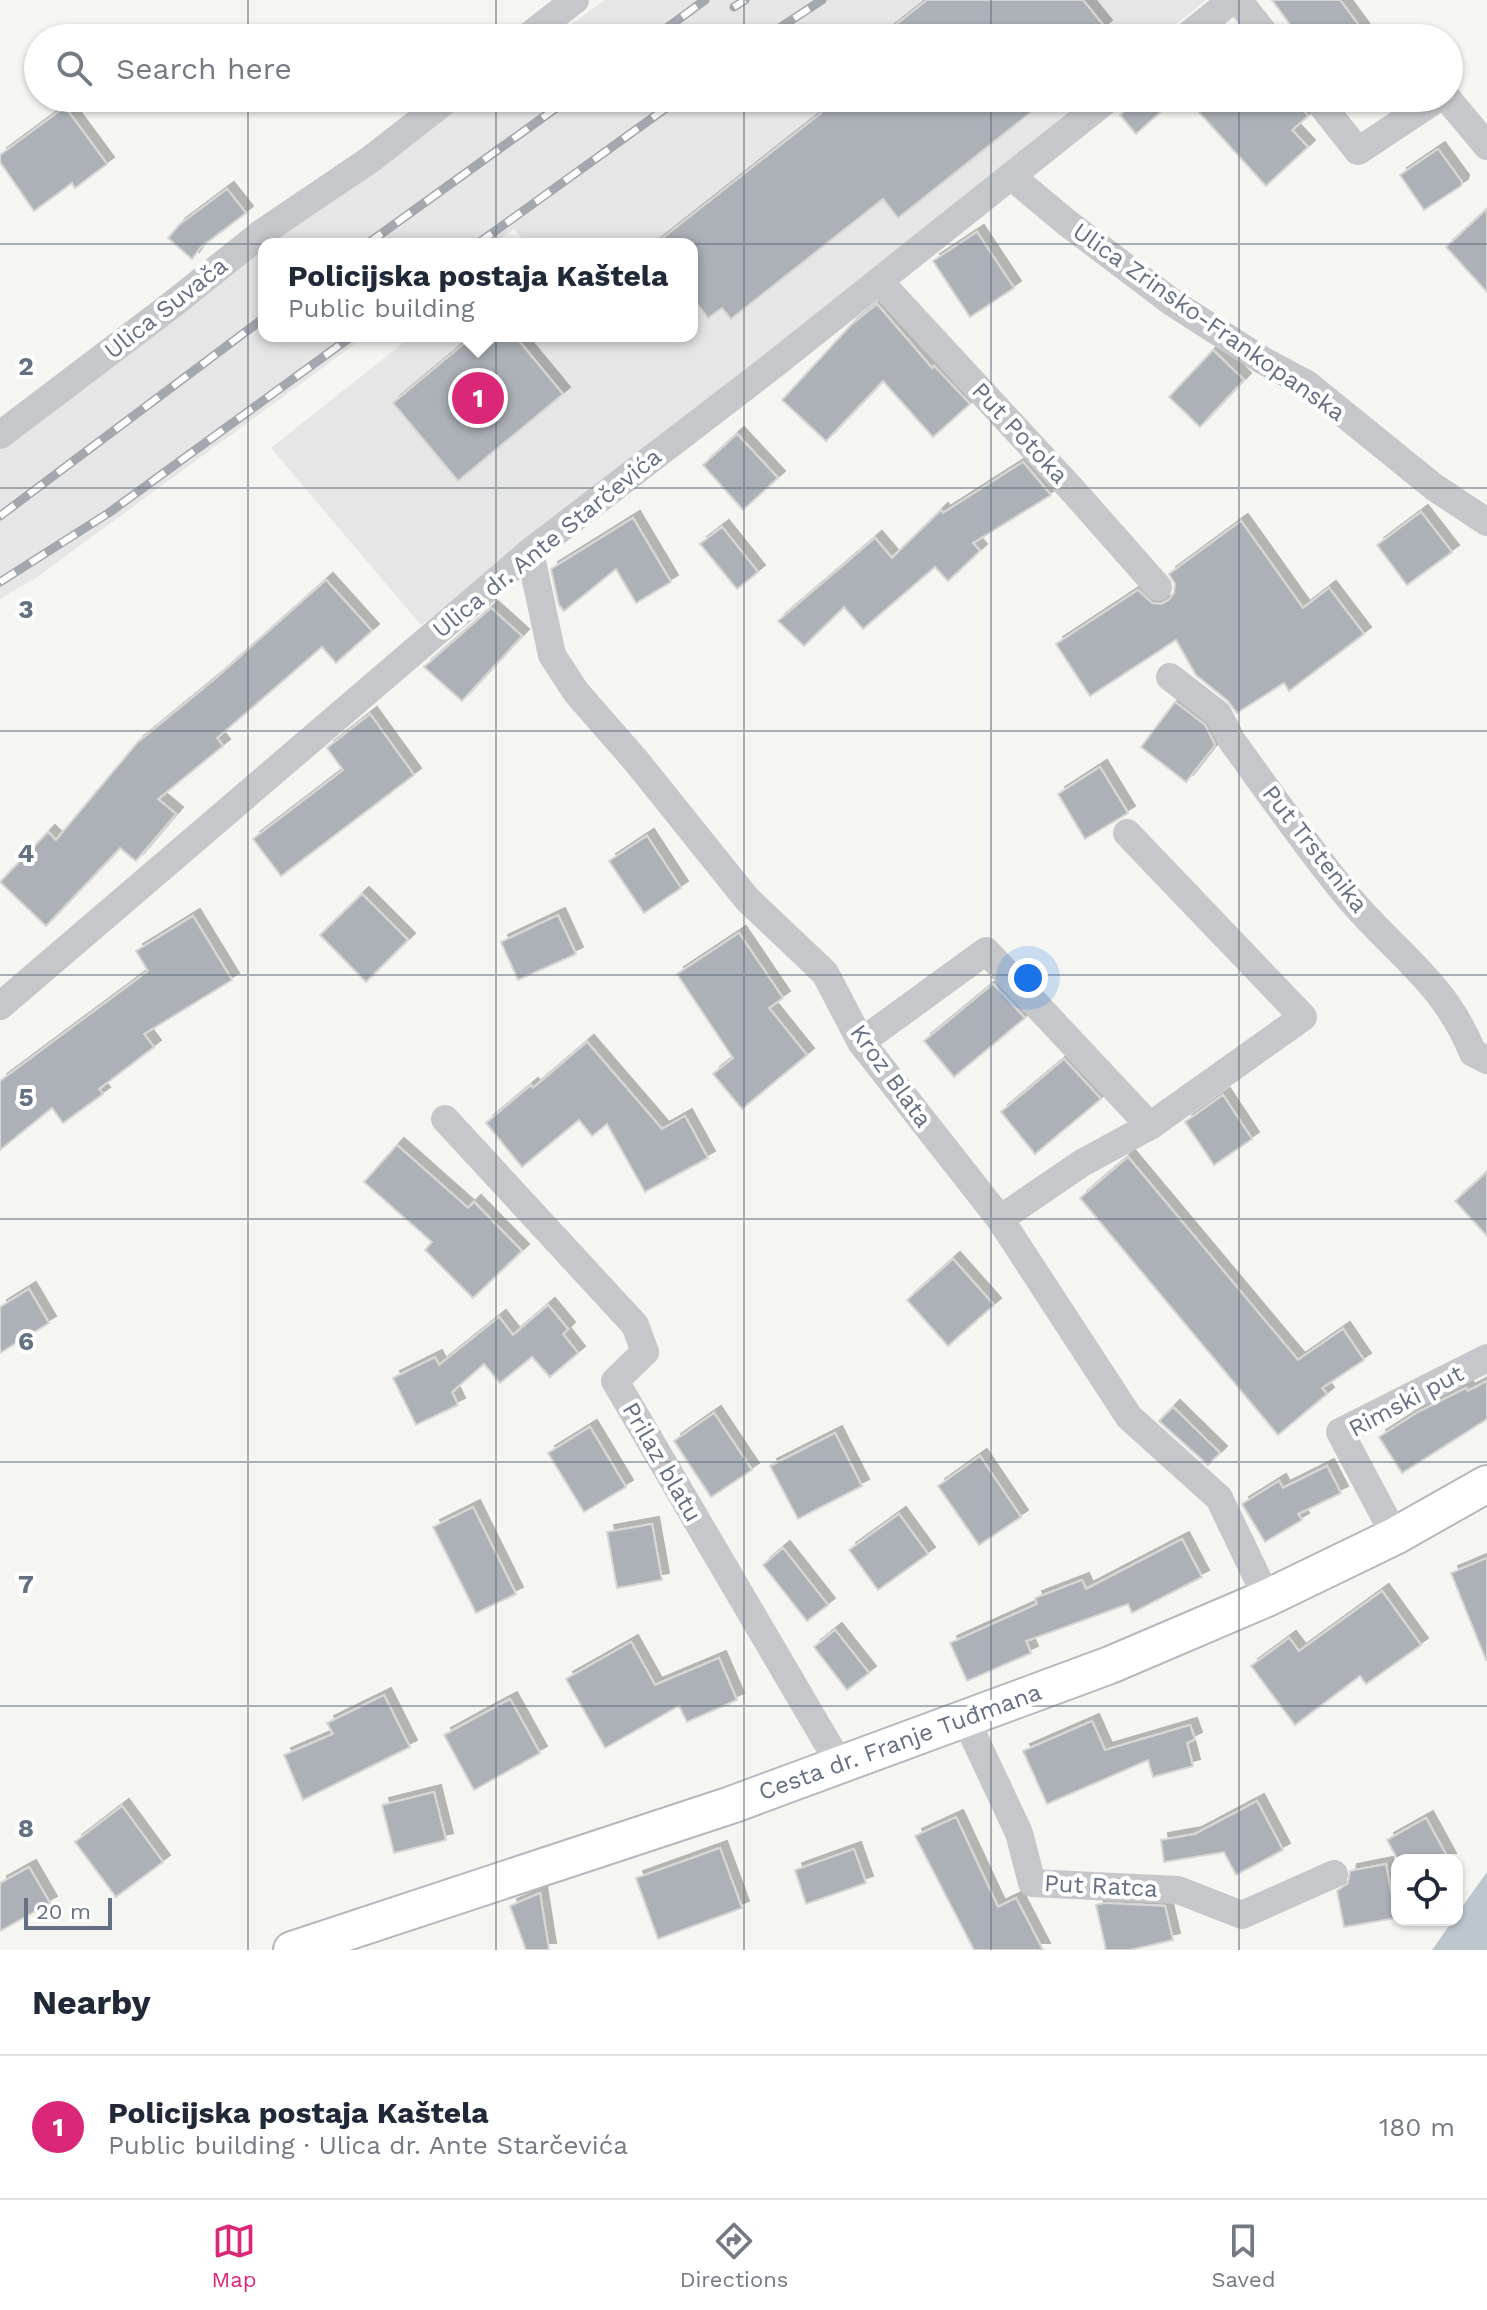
<!DOCTYPE html>
<html lang="en">
<head>
<meta charset="utf-8">
<style>
	body { margin:0; font-family:"Work Sans",sans-serif; background:#f6f6f7; color:#1f2937 }
	.controls { position:absolute; right:24px; bottom:24px; display:grid; overflow:hidden; border-radius:16px; box-shadow:0 2px 6px #0004 }
	.controls button { width:72px; height:72px; display:grid; place-items:center; padding:0; border:0; border-bottom:2px solid #e0e1e3; background:#fff; color:#1f2937; font:40px sans-serif }
	.scale { position:absolute; left:24px; bottom:20px; width:88px; box-sizing:border-box; padding-left:8px; border:4px solid #647182; border-top:0; font-size:22px; line-height:28px; white-space:nowrap; color:#647182; -webkit-text-stroke:6px #fff; paint-order:stroke }
	.you { position:absolute; left:1028px; top:978px; width:28px; height:28px; margin:-20px; border:6px solid #fff; border-radius:50%; background:#1a73e8; box-shadow:0 0 0 12px #1a73e833 }
	.badge { display:grid; place-items:center; width:52px; height:52px; border-radius:50%; background:#db2777; color:#fff; font-size:26px; font-weight:700 }
	.pin { position:absolute; translate:-50% -50%; border:4px solid #fff; box-shadow:0 2px 8px #0006 }
	.popup { position:absolute; left:258px; top:238px; width:440px; height:104px; box-sizing:border-box; display:grid; place-content:center; border-radius:16px; background:#fff; filter:drop-shadow(0 2px 6px #0005); font-size:26px; white-space:nowrap; color:#747a83 }
	.popup b { font-size:30px; color:#1f2937 }
	.popup::after { content:''; position:absolute; left:50%; top:100%; margin-left:-16px; border:16px solid transparent; border-top-color:#fff }
	.list { margin:0; padding:0; list-style:none }
	h2 { display:flex; justify-content:space-between; align-items:center; height:104px; margin:0; padding:0 32px; font-size:34px }
	h2 small { font-size:26px; font-weight:400; color:#747a83 }
	.list li { display:grid; grid-template-columns:52px 1fr auto; gap:24px; align-items:center; box-sizing:border-box; height:144px; padding:0 32px; border-top:2px solid #e0e1e3 }
	.list b { display:block; font-size:30px; white-space:nowrap }
	.list p { margin:0; font-size:26px; white-space:nowrap; color:#747a83 }
	.list em { font-size:26px; font-style:normal; color:#747a83 }
	.icon { flex:none; width:44px; height:44px; fill:none; stroke:currentColor; stroke-width:2; stroke-linecap:round; stroke-linejoin:round }
	.map { position:relative; flex:none; width:1487px; height:1950px; overflow:hidden }
	.search { position:absolute; background:#fff; box-shadow:0 2px 6px #0004; left:24px; right:24px; top:24px; height:88px; display:flex; align-items:center; gap:20px; box-sizing:border-box; padding:0 28px; border-radius:44px; color:#747a83; font-size:30px }
	.sheet { height:248px; background:#fff }
	nav { display:flex; justify-content:space-around; align-items:center; box-sizing:border-box; height:112px; border-top:2px solid #e0e1e3; background:#fff; font-size:22px; color:#747a83 }
	nav a { display:grid; justify-items:center; gap:4px }
	nav .on { color:#db2777 }
	.map>svg:first-child { display:block }
	.built { fill:#e5e6e5 }
	.water { fill:#bdc6cd }
	.building { fill:#abb1b7; stroke:#d6d6d4; stroke-width:2; filter:url(#shadow) }
	.lines { fill:none; stroke-linecap:round; stroke-linejoin:round }
	.major-casing { stroke:#b5b8bd; stroke-width:40 }
	.minor { stroke:#c5c7cb; stroke-width:28 }
	.major { stroke:#fff; stroke-width:36 }
	.rail-casing { stroke:#a3a7ae; stroke-width:9 }
	.rail { stroke:#fff; stroke-width:6; stroke-dasharray:18; stroke-linecap:butt }
	.grid { fill:none; stroke:#647182; stroke-width:2; stroke-opacity:0.55 }
	.labels { text-anchor:middle; stroke-width:8; stroke-linejoin:round; paint-order:stroke }
	.street-label { font-size:24px; fill:#647182; stroke:#fff }
	.grid-label { font-size:26px; text-anchor:middle; font-weight:bold; fill:#647182; stroke:#fff; stroke-width:8; stroke-linejoin:round; paint-order:stroke }
</style>
</head>
<body>
<div class="map">
<svg width="1487" height="1950" viewBox="0 0 1487 1950">
	<defs>
		<filter id="shadow"><feDropShadow dx="7" dy="-7" stdDeviation="0" flood-color="#0004"/></filter>
	</defs>
	<rect width="100%" height="100%" fill="#f5f5f1"/>
	<!-- built -->
	<g class="built">
		<path d="M 605,0 L 1206,0 L 1159,38 L 552,38 Z"/>
		<path d="M 469,98 L 1085,98 L 682,425 L 421,625 L 271,448 L 412,336 L 692,336 L 692,244 L 527,244 L 514,229 L 493,244 L 264,244 L 264,336 L 366,336 L 37,577 L 0,599 L 0,442 L 90,376 L 269,236 Z"/>
	</g>
	<!-- water -->
	<path class="water" d="M 1487,1872 L 1487,1950 L 1432,1950 L 1453,1920 L 1457,1920 L 1457,1914 Z"/>
	<!-- building -->
	<g class="building">
		<path d="M 927,0 L 1083,0 L 1105,27 L 1091,38 L 879,38 Z"/>
		<path d="M 1272,0 L 1340,0 L 1368,38 L 1300,38 Z"/>
		<path d="M 810,98 L 1049,98 L 898,218 L 883,199 L 731,319 L 722,308 L 708,318 L 692,297 L 692,244 L 655,244 L 821,113 Z"/>
		<path d="M 1139,98 L 1176,98 L 1136,134 L 1120,115 Z"/>
		<path d="M 1186,98 L 1294,98 L 1308,116 L 1292,130 L 1308,147 L 1266,186 Z"/>
		<path d="M 65,107 L 107,164 L 75,188 L 72,183 L 34,211 L 0,162 L 0,155 Z"/>
		<path d="M 1438,149 L 1462,182 L 1461,186 L 1424,210 L 1400,175 Z"/>
		<path d="M 227,189 L 246,213 L 201,247 L 192,259 L 168,238 L 179,225 Z"/>
		<path d="M 1487,209 L 1487,292 L 1446,247 Z"/>
		<path d="M 977,232 L 1014,288 L 970,317 L 933,261 Z"/>
		<path d="M 877,304 L 932,368 L 934,366 L 970,404 L 933,437 L 883,381 L 826,441 L 782,400 L 851,325 Z"/>
		<path d="M 473,336 L 515,336 L 563,394 L 458,481 L 393,403 Z"/>
		<path d="M 1213,350 L 1244,380 L 1200,427 L 1169,397 Z"/>
		<path d="M 737,434 L 778,478 L 743,510 L 703,465 Z"/>
		<path d="M 1023,462 L 1051,495 L 973,543 L 980,551 L 948,581 L 935,567 L 863,629 L 844,607 L 804,646 L 778,621 L 875,538 L 892,558 L 941,510 L 943,513 Z"/>
		<path d="M 1421,512 L 1452,552 L 1407,585 L 1377,545 Z"/>
		<path d="M 633,518 L 671,582 L 636,603 L 616,569 L 564,611 L 559,605 L 551,569 Z"/>
		<path d="M 1241,521 L 1303,608 L 1329,588 L 1364,634 L 1289,691 L 1284,683 L 1237,713 L 1228,701 L 1196,675 L 1176,640 L 1090,696 L 1056,644 L 1138,590 L 1152,603 L 1161,604 L 1169,600 L 1174,593 L 1175,584 L 1169,574 Z"/>
		<path d="M 722,527 L 758,572 L 737,589 L 700,544 Z"/>
		<path d="M 326,580 L 372,631 L 336,663 L 322,647 L 217,738 L 223,746 L 158,799 L 176,814 L 136,861 L 120,848 L 46,926 L 0,882 L 48,832 L 56,840 L 137,743 L 216,678 Z"/>
		<path d="M 491,608 L 522,636 L 462,701 L 424,667 Z"/>
		<path d="M 1175,702 L 1205,725 L 1215,745 L 1186,782 L 1141,747 Z"/>
		<path d="M 370,714 L 414,775 L 281,876 L 253,839 L 343,770 L 327,748 Z"/>
		<path d="M 1100,767 L 1128,813 L 1085,839 L 1058,794 Z"/>
		<path d="M 647,836 L 681,888 L 644,913 L 609,861 Z"/>
		<path d="M 362,894 L 408,940 L 366,982 L 320,935 Z"/>
		<path d="M 558,915 L 576,954 L 518,980 L 501,942 Z"/>
		<path d="M 193,916 L 232,980 L 144,1034 L 154,1047 L 99,1089 L 103,1094 L 63,1123 L 52,1108 L 0,1150 L 0,1081 L 148,971 L 136,951 Z"/>
		<path d="M 739,933 L 783,998 L 769,1008 L 807,1055 L 742,1109 L 713,1074 L 733,1058 L 677,974 Z"/>
		<path d="M 993,984 L 1025,1018 L 954,1077 L 924,1041 Z"/>
		<path d="M 587,1042 L 662,1129 L 685,1116 L 708,1158 L 645,1192 L 607,1124 L 592,1136 L 579,1120 L 522,1167 L 486,1123 L 531,1085 L 533,1088 Z"/>
		<path d="M 1064,1059 L 1101,1099 L 1035,1154 L 1001,1112 Z"/>
		<path d="M 1223,1095 L 1252,1139 L 1214,1165 L 1185,1122 Z"/>
		<path d="M 397,1145 L 468,1208 L 474,1202 L 522,1251 L 473,1298 L 425,1250 L 432,1242 L 364,1182 Z"/>
		<path d="M 1128,1157 L 1298,1360 L 1343,1329 L 1364,1360 L 1322,1388 L 1327,1394 L 1278,1435 L 1080,1198 Z"/>
		<path d="M 1487,1172 L 1487,1236 L 1455,1201 Z"/>
		<path d="M 953,1259 L 994,1305 L 948,1346 L 907,1300 Z"/>
		<path d="M 29,1289 L 49,1323 L 0,1353 L 0,1307 Z"/>
		<path d="M 548,1305 L 568,1329 L 563,1334 L 578,1353 L 550,1377 L 532,1357 L 500,1383 L 484,1364 L 452,1392 L 458,1405 L 416,1425 L 393,1378 L 435,1357 L 439,1365 L 499,1317 L 513,1335 Z"/>
		<path d="M 1487,1381 L 1487,1419 L 1402,1473 L 1379,1437 L 1418,1412 L 1466,1388 L 1468,1391 Z"/>
		<path d="M 1173,1407 L 1220,1453 L 1208,1465 L 1159,1421 Z"/>
		<path d="M 714,1413 L 752,1470 L 711,1497 L 674,1441 Z"/>
		<path d="M 590,1427 L 626,1487 L 584,1512 L 548,1453 Z"/>
		<path d="M 835,1433 L 862,1486 L 798,1519 L 770,1466 Z"/>
		<path d="M 980,1456 L 1021,1517 L 979,1545 L 938,1486 Z"/>
		<path d="M 1327,1466 L 1341,1493 L 1298,1514 L 1302,1520 L 1265,1542 L 1242,1504 L 1279,1481 L 1283,1488 Z"/>
		<path d="M 473,1507 L 516,1594 L 476,1613 L 433,1527 Z"/>
		<path d="M 899,1514 L 928,1554 L 878,1590 L 849,1550 Z"/>
		<path d="M 652,1524 L 662,1580 L 617,1588 L 607,1532 Z"/>
		<path d="M 1182,1539 L 1202,1577 L 1132,1613 L 1128,1604 L 1026,1641 L 1031,1653 L 967,1681 L 950,1643 L 1037,1604 L 1035,1598 L 1082,1580 L 1086,1589 Z"/>
		<path d="M 783,1548 L 828,1605 L 807,1621 L 763,1565 Z"/>
		<path d="M 1487,1558 L 1487,1659 L 1486,1660 L 1451,1573 Z"/>
		<path d="M 1382,1591 L 1421,1645 L 1366,1684 L 1360,1676 L 1295,1725 L 1251,1666 L 1289,1638 L 1299,1651 Z"/>
		<path d="M 835,1630 L 869,1673 L 847,1690 L 814,1647 Z"/>
		<path d="M 631,1642 L 655,1685 L 719,1658 L 737,1700 L 687,1722 L 679,1706 L 605,1748 L 566,1679 Z"/>
		<path d="M 384,1695 L 410,1747 L 303,1800 L 284,1755 L 333,1734 L 327,1723 Z"/>
		<path d="M 510,1699 L 540,1753 L 474,1790 L 444,1735 Z"/>
		<path d="M 1092,1721 L 1105,1750 L 1190,1725 L 1195,1739 L 1187,1743 L 1193,1766 L 1153,1777 L 1148,1760 L 1047,1804 L 1023,1751 Z"/>
		<path d="M 434,1792 L 446,1840 L 394,1853 L 382,1805 Z"/>
		<path d="M 1257,1801 L 1283,1850 L 1236,1875 L 1224,1852 L 1164,1862 L 1161,1840 L 1195,1834 Z"/>
		<path d="M 122,1806 L 163,1862 L 116,1897 L 75,1842 Z"/>
		<path d="M 956,1817 L 998,1907 L 1016,1898 L 1043,1950 L 974,1950 L 915,1836 Z"/>
		<path d="M 1426,1818 L 1449,1860 L 1398,1860 L 1387,1840 Z"/>
		<path d="M 720,1848 L 742,1908 L 658,1939 L 636,1878 Z"/>
		<path d="M 854,1849 L 866,1883 L 806,1904 L 795,1870 Z"/>
		<path d="M 1386,1864 L 1396,1918 L 1344,1927 L 1337,1891 L 1348,1883 L 1350,1871 Z"/>
		<path d="M 29,1867 L 50,1903 L 0,1931 L 0,1883 Z"/>
		<path d="M 540,1893 L 549,1950 L 526,1950 L 510,1906 Z"/>
		<path d="M 1104,1903 L 1165,1906 L 1173,1940 L 1130,1950 L 1106,1950 L 1096,1905 Z"/>
	</g>
	<g class="lines">
		<defs>
			<path id="major" d="M 292,1950 L 731,1805 L 1110,1665 L 1267,1598 L 1395,1536 L 1487,1484"/>
		</defs>
		<!-- major casing -->
		<use href="#major" class="major-casing"/>
		<!-- minor -->
		<g class="minor">
			<path d="M 1238,0 L 1268,38"/>
			<path d="M 526,38 L 575,0"/>
			<path d="M 1185,38 L 1232,0"/>
			<path d="M 1316,98 L 1358,151 L 1438,98"/>
			<path d="M 1447,98 L 1487,146"/>
			<path d="M 1011,176 L 1066,222 L 1173,303 L 1262,360 L 1307,384 L 1434,487 L 1487,522"/>
			<path d="M 879,281 L 1075,493 L 1158,587"/>
			<path d="M 0,435 L 173,304 L 263,232 L 371,159 L 449,98"/>
			<path d="M 530,552 L 552,655 L 576,692 L 637,762 L 747,899 L 825,973 L 861,1042 L 1000,1219 L 1129,1417 L 1219,1498 L 1267,1598"/>
			<path d="M 1170,677 L 1218,714 L 1232,741 C 1269,792 1305,844 1345,893 C 1392,951 1443,979 1473,1053 L 1487,1060"/>
			<path d="M 1127,833 L 1303,1017 L 1150,1126"/>
			<path d="M 0,1006 L 530,552 L 771,367 L 1109,98"/>
			<path d="M 861,1042 L 986,951 L 1150,1126 L 1082,1163 L 1000,1219"/>
			<path d="M 445,1119 L 635,1325 L 645,1352 L 615,1381 L 839,1763"/>
			<path d="M 1395,1536 L 1340,1432 L 1487,1358"/>
			<path d="M 965,1718 L 1019,1833 L 1032,1883 L 1178,1890 L 1242,1915 L 1334,1874"/>
		</g>
		<!-- major -->
		<use href="#major" class="major"/>
		<defs>
			<g id="rail">
				<path d="M 734,7 L 745,0"/>
				<path d="M 653,38 L 705,0"/>
				<path d="M 764,38 L 822,0"/>
				<path d="M 367,244 L 570,98"/>
				<path d="M 477,244 L 680,98"/>
				<path d="M 0,516 L 264,318"/>
				<path d="M 0,582 L 110,512 L 352,336"/>
			</g>
		</defs>
		<!-- rail casing -->
		<use href="#rail" class="rail-casing"/>
		<!-- rail -->
		<use href="#rail" class="rail"/>
	</g>
	<!-- grid -->
	<path class="grid" d="M 248,0 L 248,38M 496,0 L 496,38M 744,0 L 744,38M 991,0 L 991,38M 1239,0 L 1239,38M 248,98 L 248,1950M 496,98 L 496,1950M 744,98 L 744,1950M 991,98 L 991,1950M 1239,98 L 1239,1950M 0,244 L 1487,244M 0,488 L 1487,488M 0,731 L 1487,731M 0,975 L 1487,975M 0,1219 L 1487,1219M 0,1462 L 1487,1462M 0,1706 L 1487,1706"/>
	<g class="labels">
		<!-- street labels -->
		<g class="street-label">
			<text transform="translate(166 308) rotate(-38)" y="8">Ulica Suvača</text>
			<text transform="translate(1209 322) rotate(35)" y="8">Ulica Zrinsko-Frankopanska</text>
			<text transform="translate(1020 433) rotate(47)" y="8">Put Potoka</text>
			<text transform="translate(547 543) rotate(-39)" y="8">Ulica dr. Ante Starčevića</text>
			<text transform="translate(1315 849) rotate(52)" y="8">Put Trstenika</text>
			<text transform="translate(891 1076) rotate(54)" y="8">Kroz Blata</text>
			<text transform="translate(1406 1401) rotate(-28)" y="8">Rimski put</text>
			<text transform="translate(662 1462) rotate(60)" y="8">Prilaz blatu</text>
			<text transform="translate(900 1742) rotate(-20)" y="8">Cesta dr. Franje Tuđmana</text>
			<text transform="translate(1101 1886) rotate(3)" y="8">Put Ratca</text>
		</g>
	</g>
	<g class="grid-label">
		<text x="26" y="375">2</text>
		<text x="26" y="618">3</text>
		<text x="26" y="862">4</text>
		<text x="26" y="1106">5</text>
		<text x="26" y="1350">6</text>
		<text x="26" y="1593">7</text>
		<text x="26" y="1837">8</text>
	</g>
</svg>
<div class="controls">
<button><svg class="icon" aria-label="locate" viewBox="0 0 24 24"><circle cx="12" cy="12" r="6"/><path d="M12 2v4M12 18v4M2 12h4M18 12h4"/></svg></button>
</div>
<div class="scale">20 m</div>
<div class="you"></div>
<div class="pin badge" style="left:478px;top:398px">1</div>
<div class="popup"><b>Policijska postaja Kaštela</b>Public building</div>
<div class="search"><svg class="icon" aria-label="search" viewBox="0 0 24 24"><circle cx="10" cy="10" r="6"/><path d="M15 15l6 6"/></svg>Search here</div>
</div>
<section class="sheet">
<h2>Nearby<small></small></h2>
<ul class="list">
<li><span class="badge">1</span><div><b>Policijska postaja Kaštela</b><p>Public building · Ulica dr. Ante Starčevića</p></div><em>180 m</em></li>
</ul>
</section>
<nav>
<a class="on"><svg class="icon" aria-label="map" viewBox="0 0 24 24"><path d="M3 6l6-2 6 2 6-2v14l-6 2-6-2-6 2zM9 4v14M15 6v14"/></svg>Map</a>
<a><svg class="icon" aria-label="directions" viewBox="0 0 24 24"><path d="M12 3l9 9-9 9-9-9zM9 14v-3h6M13 9l2 2-2 2"/></svg>Directions</a>
<a><svg class="icon" aria-label="saved" viewBox="0 0 24 24"><path d="M7 4h10v16l-5-4-5 4z"/></svg>Saved</a>
</nav>
</body>
</html>
